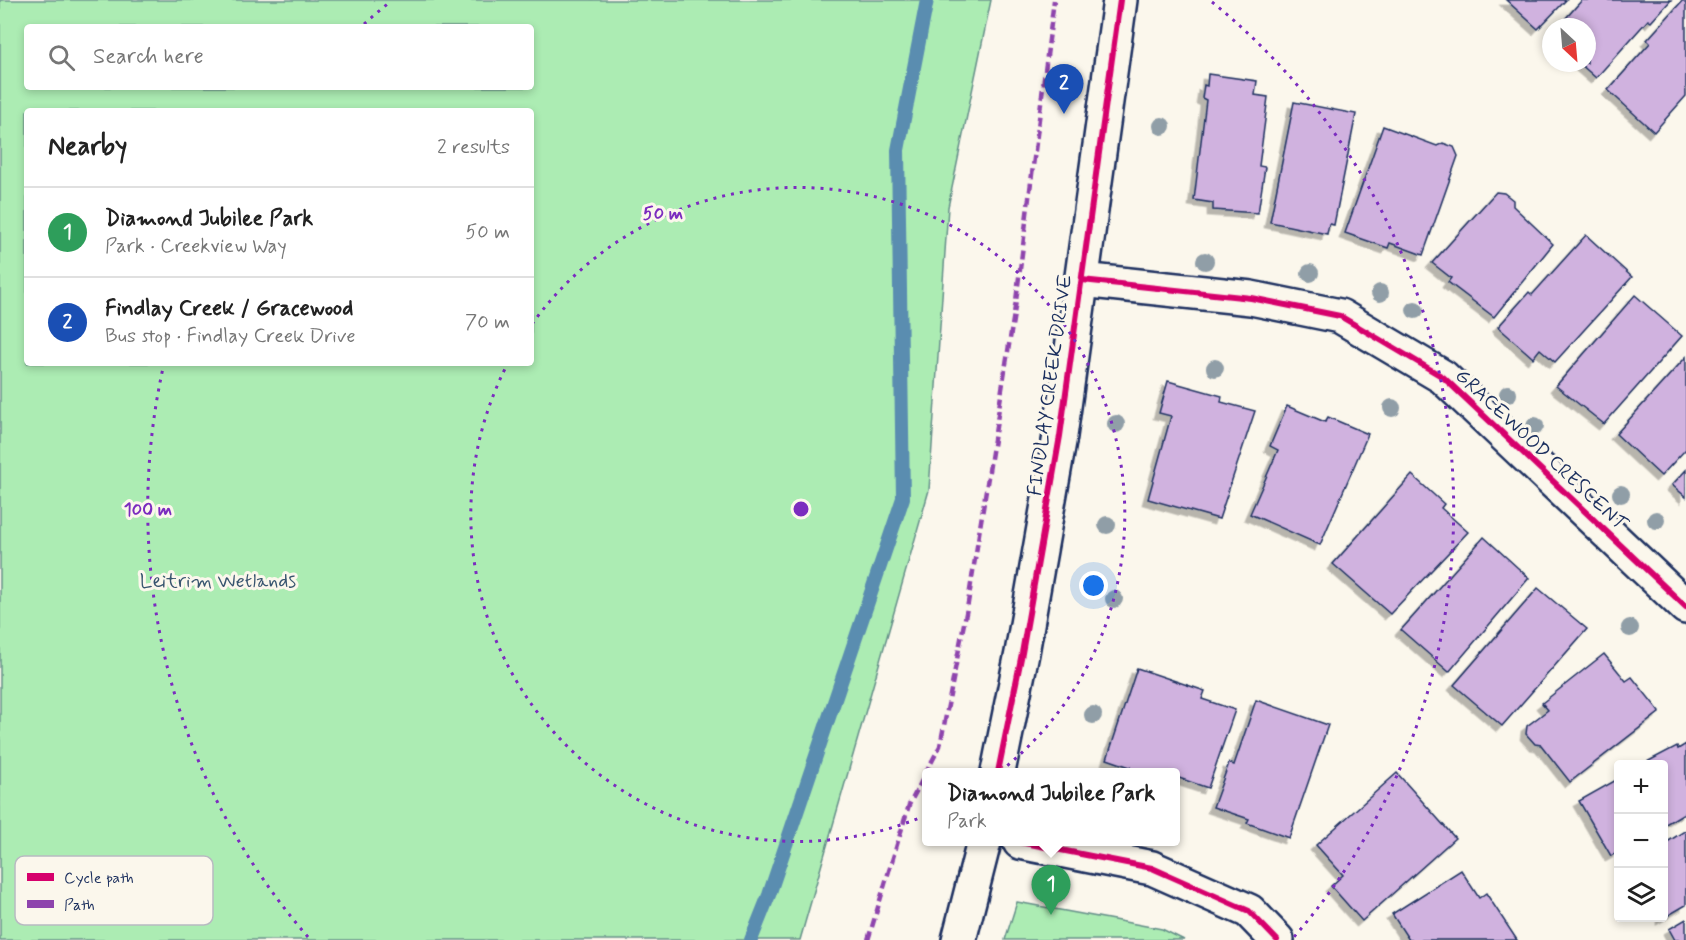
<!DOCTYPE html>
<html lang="en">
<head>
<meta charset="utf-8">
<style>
	body { margin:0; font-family:Mynerve,sans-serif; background:#f2f2f2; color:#222 }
	.controls { position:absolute; right:18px; bottom:18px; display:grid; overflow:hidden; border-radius:6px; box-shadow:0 3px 9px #0003 }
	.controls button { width:54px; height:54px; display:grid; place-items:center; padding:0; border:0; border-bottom:2px solid #e0e0e0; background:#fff; color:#222; font:30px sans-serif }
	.compass { position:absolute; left:1542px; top:18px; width:54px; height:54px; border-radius:50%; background:#fff; box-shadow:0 3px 9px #0003; rotate:154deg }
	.you { position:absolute; left:1094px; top:586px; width:21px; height:21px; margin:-15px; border:4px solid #fff; border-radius:50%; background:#1a73e8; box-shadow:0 0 0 9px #1a73e833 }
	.badge { display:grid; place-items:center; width:39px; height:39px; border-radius:50%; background:#1b2f5e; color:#fff; font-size:20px; font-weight:700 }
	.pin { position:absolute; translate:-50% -50px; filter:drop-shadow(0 2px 3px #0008) }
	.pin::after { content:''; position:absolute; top:32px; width:21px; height:18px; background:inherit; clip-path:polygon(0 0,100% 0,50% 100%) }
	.popup { position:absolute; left:922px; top:768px; width:258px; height:78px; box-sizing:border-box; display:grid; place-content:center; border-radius:6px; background:#fff; filter:drop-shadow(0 2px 4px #0005); font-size:20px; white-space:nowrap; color:#767676 }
	.popup b { font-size:22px; color:#222 }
	.popup::after { content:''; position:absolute; left:50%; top:100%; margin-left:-12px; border:12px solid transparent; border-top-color:#fff }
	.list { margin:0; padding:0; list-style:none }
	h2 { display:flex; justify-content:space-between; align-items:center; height:78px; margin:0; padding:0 24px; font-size:26px }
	h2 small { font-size:20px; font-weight:400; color:#767676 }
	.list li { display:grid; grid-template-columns:39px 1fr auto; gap:18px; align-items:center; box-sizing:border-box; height:90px; padding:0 24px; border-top:2px solid #e0e0e0 }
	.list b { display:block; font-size:22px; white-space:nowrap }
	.list p { margin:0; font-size:20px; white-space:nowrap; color:#767676 }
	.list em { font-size:20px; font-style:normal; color:#767676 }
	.icon { flex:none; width:33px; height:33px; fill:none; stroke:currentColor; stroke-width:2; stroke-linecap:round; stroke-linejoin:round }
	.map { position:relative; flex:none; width:1686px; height:940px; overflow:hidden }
	.search { position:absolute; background:#fff; box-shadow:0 3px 9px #0003; left:24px; top:24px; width:510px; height:66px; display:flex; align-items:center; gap:15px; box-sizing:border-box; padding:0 21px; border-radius:6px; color:#767676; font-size:22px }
	.panel { position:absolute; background:#fff; box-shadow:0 3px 9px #0003; left:24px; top:108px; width:510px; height:258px; border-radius:6px }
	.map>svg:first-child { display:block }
	.green { fill:#acecb3; stroke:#648e88; stroke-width:1.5; fill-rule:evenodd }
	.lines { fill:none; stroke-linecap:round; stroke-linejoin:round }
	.stream { stroke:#5a8db0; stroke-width:14 }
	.building { fill:#d0b2df; stroke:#1b2f5e; stroke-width:1.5; filter:url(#shadow) }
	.minor-casing { stroke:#1b2f5e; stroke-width:38 }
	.minor { stroke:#fbf7ec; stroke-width:33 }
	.quiet { stroke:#8e44ad; stroke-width:4.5; stroke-dasharray:9 4.5; stroke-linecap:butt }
	.cycleway-casing { stroke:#fbf7ec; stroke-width:10 }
	.cycleway { stroke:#d6006c; stroke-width:6 }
	.tree { fill:#909ea7 }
	.ring { fill:none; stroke:#7b2cbf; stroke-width:3; stroke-dasharray:3 6 }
	.labels { text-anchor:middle; stroke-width:6; stroke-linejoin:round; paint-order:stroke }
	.street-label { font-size:20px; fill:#1b2f5e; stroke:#fbf7ec }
	.park-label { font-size:20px; fill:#38556f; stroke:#fbf7ec }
	.key { fill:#fbf7ec; stroke:#b8bbc1; stroke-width:1.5 }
	.key-label { font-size:16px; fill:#1b2f5e }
	.centre { fill:#7b2cbf; stroke:#fbf7ec; stroke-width:3 }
	.ring-label { font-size:18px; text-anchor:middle; font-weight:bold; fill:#7b2cbf; stroke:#fbf7ec; stroke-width:6; stroke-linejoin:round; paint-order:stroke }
</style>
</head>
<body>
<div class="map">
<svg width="1686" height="940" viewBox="0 0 1686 940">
	<defs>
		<filter id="shadow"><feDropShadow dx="-5.5" dy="5.5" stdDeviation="0" flood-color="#0004"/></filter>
	</defs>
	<rect width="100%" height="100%" fill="#fbf7ec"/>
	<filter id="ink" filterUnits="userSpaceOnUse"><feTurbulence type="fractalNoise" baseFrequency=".0167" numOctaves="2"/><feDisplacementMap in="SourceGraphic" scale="12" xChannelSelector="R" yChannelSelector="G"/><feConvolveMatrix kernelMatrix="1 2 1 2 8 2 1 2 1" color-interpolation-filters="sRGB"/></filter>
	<g filter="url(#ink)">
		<!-- green -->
		<g class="green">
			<path d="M 0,0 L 991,0 L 948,207 L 929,490 L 800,940 L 0,940 ZM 27,27 L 531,27 L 531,87 L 27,87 ZM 27,111 L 531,111 L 531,363 L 27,363 Z"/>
			<path d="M 1017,902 L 1162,929 L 1184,940 L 1005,940 Z"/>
		</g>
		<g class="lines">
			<!-- stream -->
			<path class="stream" d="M 751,940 L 769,895 L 903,498 L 898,150 L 927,0"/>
		</g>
		<!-- building -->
		<g class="building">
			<path d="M 1506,0 L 1566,0 L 1538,29 Z"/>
			<path d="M 1582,0 L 1671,0 L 1651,22 L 1648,20 L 1596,78 L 1579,63 L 1587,63 L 1587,27 L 1558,27 Z"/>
			<path d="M 1683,0 L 1686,3 L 1686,96 L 1654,132 L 1608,90 L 1650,43 L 1647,40 Z"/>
			<path d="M 1208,74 L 1257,81 L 1255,95 L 1268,97 L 1259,166 L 1265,167 L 1258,213 L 1213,210 L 1213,203 L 1194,200 L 1206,100 L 1202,98 L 1204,85 L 1207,86 Z"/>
			<path d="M 1294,102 L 1356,114 L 1334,225 L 1329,224 L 1327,234 L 1270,222 Z"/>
			<path d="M 1383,126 L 1437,146 L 1443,143 L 1454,147 L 1458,156 L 1423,255 L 1390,243 L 1388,248 L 1345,233 Z"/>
			<path d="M 1496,192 L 1504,193 L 1513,200 L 1513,206 L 1553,244 L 1494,317 L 1448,282 L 1451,278 L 1432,263 Z"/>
			<path d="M 1586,235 L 1632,277 L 1555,362 L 1540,349 L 1533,358 L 1498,327 L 1529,292 L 1532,295 Z"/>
			<path d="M 1635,295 L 1682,336 L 1604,424 L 1556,386 Z"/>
			<path d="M 1686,357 L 1686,449 L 1661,476 L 1616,434 Z"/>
			<path d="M 1168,381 L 1222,396 L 1221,402 L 1255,411 L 1219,519 L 1148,499 L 1171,416 L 1159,413 Z"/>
			<path d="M 1287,406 L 1325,422 L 1328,417 L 1368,434 L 1320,545 L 1250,514 L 1278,450 L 1270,446 Z"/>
			<path d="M 1686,470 L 1686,497 L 1672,485 Z"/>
			<path d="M 1412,475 L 1444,504 L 1441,508 L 1468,532 L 1390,614 L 1333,564 Z"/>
			<path d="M 1484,537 L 1529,578 L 1449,672 L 1401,630 Z"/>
			<path d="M 1538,588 L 1587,629 L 1502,726 L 1454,685 Z"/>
			<path d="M 1604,654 L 1626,681 L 1632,677 L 1660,712 L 1570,782 L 1541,745 L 1535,744 L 1526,734 L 1527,726 L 1548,710 L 1542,703 Z"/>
			<path d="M 1137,668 L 1205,691 L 1202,699 L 1235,710 L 1208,788 L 1176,777 L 1176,772 L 1128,772 L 1130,767 L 1107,759 Z"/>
			<path d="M 1256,700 L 1328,725 L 1289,838 L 1247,823 L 1249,819 L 1213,807 L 1229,763 L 1234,765 Z"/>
			<path d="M 1686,744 L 1686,812 L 1664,825 L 1664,764 L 1643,764 L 1677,746 L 1678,749 Z"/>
			<path d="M 1397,773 L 1455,838 L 1362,921 L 1331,886 L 1343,875 L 1316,845 Z"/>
			<path d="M 1618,779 L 1618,852 L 1611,856 L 1579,801 Z"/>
			<path d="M 1686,830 L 1686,905 L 1662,919 L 1664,844 Z"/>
			<path d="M 1461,870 L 1479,898 L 1486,893 L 1517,940 L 1409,940 L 1392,914 Z"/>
			<path d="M 1686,919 L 1686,940 L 1675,940 L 1669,929 Z"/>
		</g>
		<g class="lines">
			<defs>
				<g id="minor">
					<path d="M 1082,280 L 1251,298 L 1340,316 L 1443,377 L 1686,607"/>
					<path d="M 998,772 L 1022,653 L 1060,436 L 1120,0"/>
					<path d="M 1020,842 L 1152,868 L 1249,911 L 1277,940"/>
					<path d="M 959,940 L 984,842"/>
				</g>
			</defs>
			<!-- minor casing -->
			<use href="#minor" class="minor-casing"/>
			<!-- minor -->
			<use href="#minor" class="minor"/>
			<!-- quiet -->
			<path class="quiet" d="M 868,940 L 909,805 L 940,746 L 968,603 L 1016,301 L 1054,0"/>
			<defs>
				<g id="cycleway">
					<path d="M 1082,280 L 1251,298 L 1340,316 L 1443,377 L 1686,607"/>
					<path d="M 998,772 L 1022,653 L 1060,436 L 1120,0"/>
					<path d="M 1020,842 L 1152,868 L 1249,911 L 1277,940"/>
				</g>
			</defs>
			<!-- cycleway casing -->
			<use href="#cycleway" class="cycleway-casing"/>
			<!-- cycleway -->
			<use href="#cycleway" class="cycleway"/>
		</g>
		<!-- trees -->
		<g class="tree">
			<circle cx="1162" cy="126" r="9"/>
			<circle cx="1205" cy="261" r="9"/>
			<circle cx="1310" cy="273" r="9"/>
			<circle cx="1380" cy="293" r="9"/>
			<circle cx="1415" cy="310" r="9"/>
			<circle cx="1215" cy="368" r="9"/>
			<circle cx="1508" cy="394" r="9"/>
			<circle cx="1392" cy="408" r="9"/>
			<circle cx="1116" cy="424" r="9"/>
			<circle cx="1535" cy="426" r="9"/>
			<circle cx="1621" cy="494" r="9"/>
			<circle cx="1656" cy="520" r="9"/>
			<circle cx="1107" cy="525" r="9"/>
			<circle cx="1114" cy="599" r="9"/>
			<circle cx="1630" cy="628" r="9"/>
			<circle cx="1093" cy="715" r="9"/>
		</g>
	</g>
	<!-- distance rings -->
	<g class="ring">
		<path d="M532 324A327 327 0 1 1 508 363"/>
		<path d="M308 937A653 653 0 0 1 163 368M364 24A653 653 0 0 1 390 2M1212 2A653 653 0 0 1 1294 937"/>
	</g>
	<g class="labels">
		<!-- street labels -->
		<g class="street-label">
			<text transform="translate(1049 385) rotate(-82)" y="7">FINDLAY CREEK DRIVE</text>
			<text transform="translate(1542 449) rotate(43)" y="7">GRACEWOOD CRESCENT</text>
		</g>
		<!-- park labels -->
		<g class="park-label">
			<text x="218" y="587">Leitrim Wetlands</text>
		</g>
	</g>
	<!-- legend -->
	<rect x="15" y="856" width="198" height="69" rx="9" class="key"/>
	<rect x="27" y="873" width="27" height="8" fill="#d6006c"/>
	<rect x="27" y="900" width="27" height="8" fill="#8e44ad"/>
	<g class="key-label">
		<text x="64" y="883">Cycle path</text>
		<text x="64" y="910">Path</text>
	</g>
	<circle cx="801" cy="509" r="9" class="centre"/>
	<g class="ring-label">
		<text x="663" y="219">50 m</text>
		<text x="148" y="515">100 m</text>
	</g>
</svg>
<div class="controls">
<button>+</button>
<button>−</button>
<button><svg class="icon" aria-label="layers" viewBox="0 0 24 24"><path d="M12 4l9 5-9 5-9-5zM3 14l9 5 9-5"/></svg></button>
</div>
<svg class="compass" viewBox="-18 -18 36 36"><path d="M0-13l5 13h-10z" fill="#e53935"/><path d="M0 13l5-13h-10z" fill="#767676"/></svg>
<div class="you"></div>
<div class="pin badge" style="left:1051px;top:915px;background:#2e9e5b">1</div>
<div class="popup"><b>Diamond Jubilee Park</b>Park</div>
<div class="pin badge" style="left:1064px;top:114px;background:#1a4fb4">2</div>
<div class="search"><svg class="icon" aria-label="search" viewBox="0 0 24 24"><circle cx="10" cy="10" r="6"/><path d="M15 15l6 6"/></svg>Search here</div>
<section class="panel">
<h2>Nearby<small>2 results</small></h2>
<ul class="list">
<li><span class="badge" style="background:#2e9e5b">1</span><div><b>Diamond Jubilee Park</b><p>Park · Creekview Way</p></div><em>50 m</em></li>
<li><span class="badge" style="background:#1a4fb4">2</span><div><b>Findlay Creek / Gracewood</b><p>Bus stop · Findlay Creek Drive</p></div><em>70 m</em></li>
</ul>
</section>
</div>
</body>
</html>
